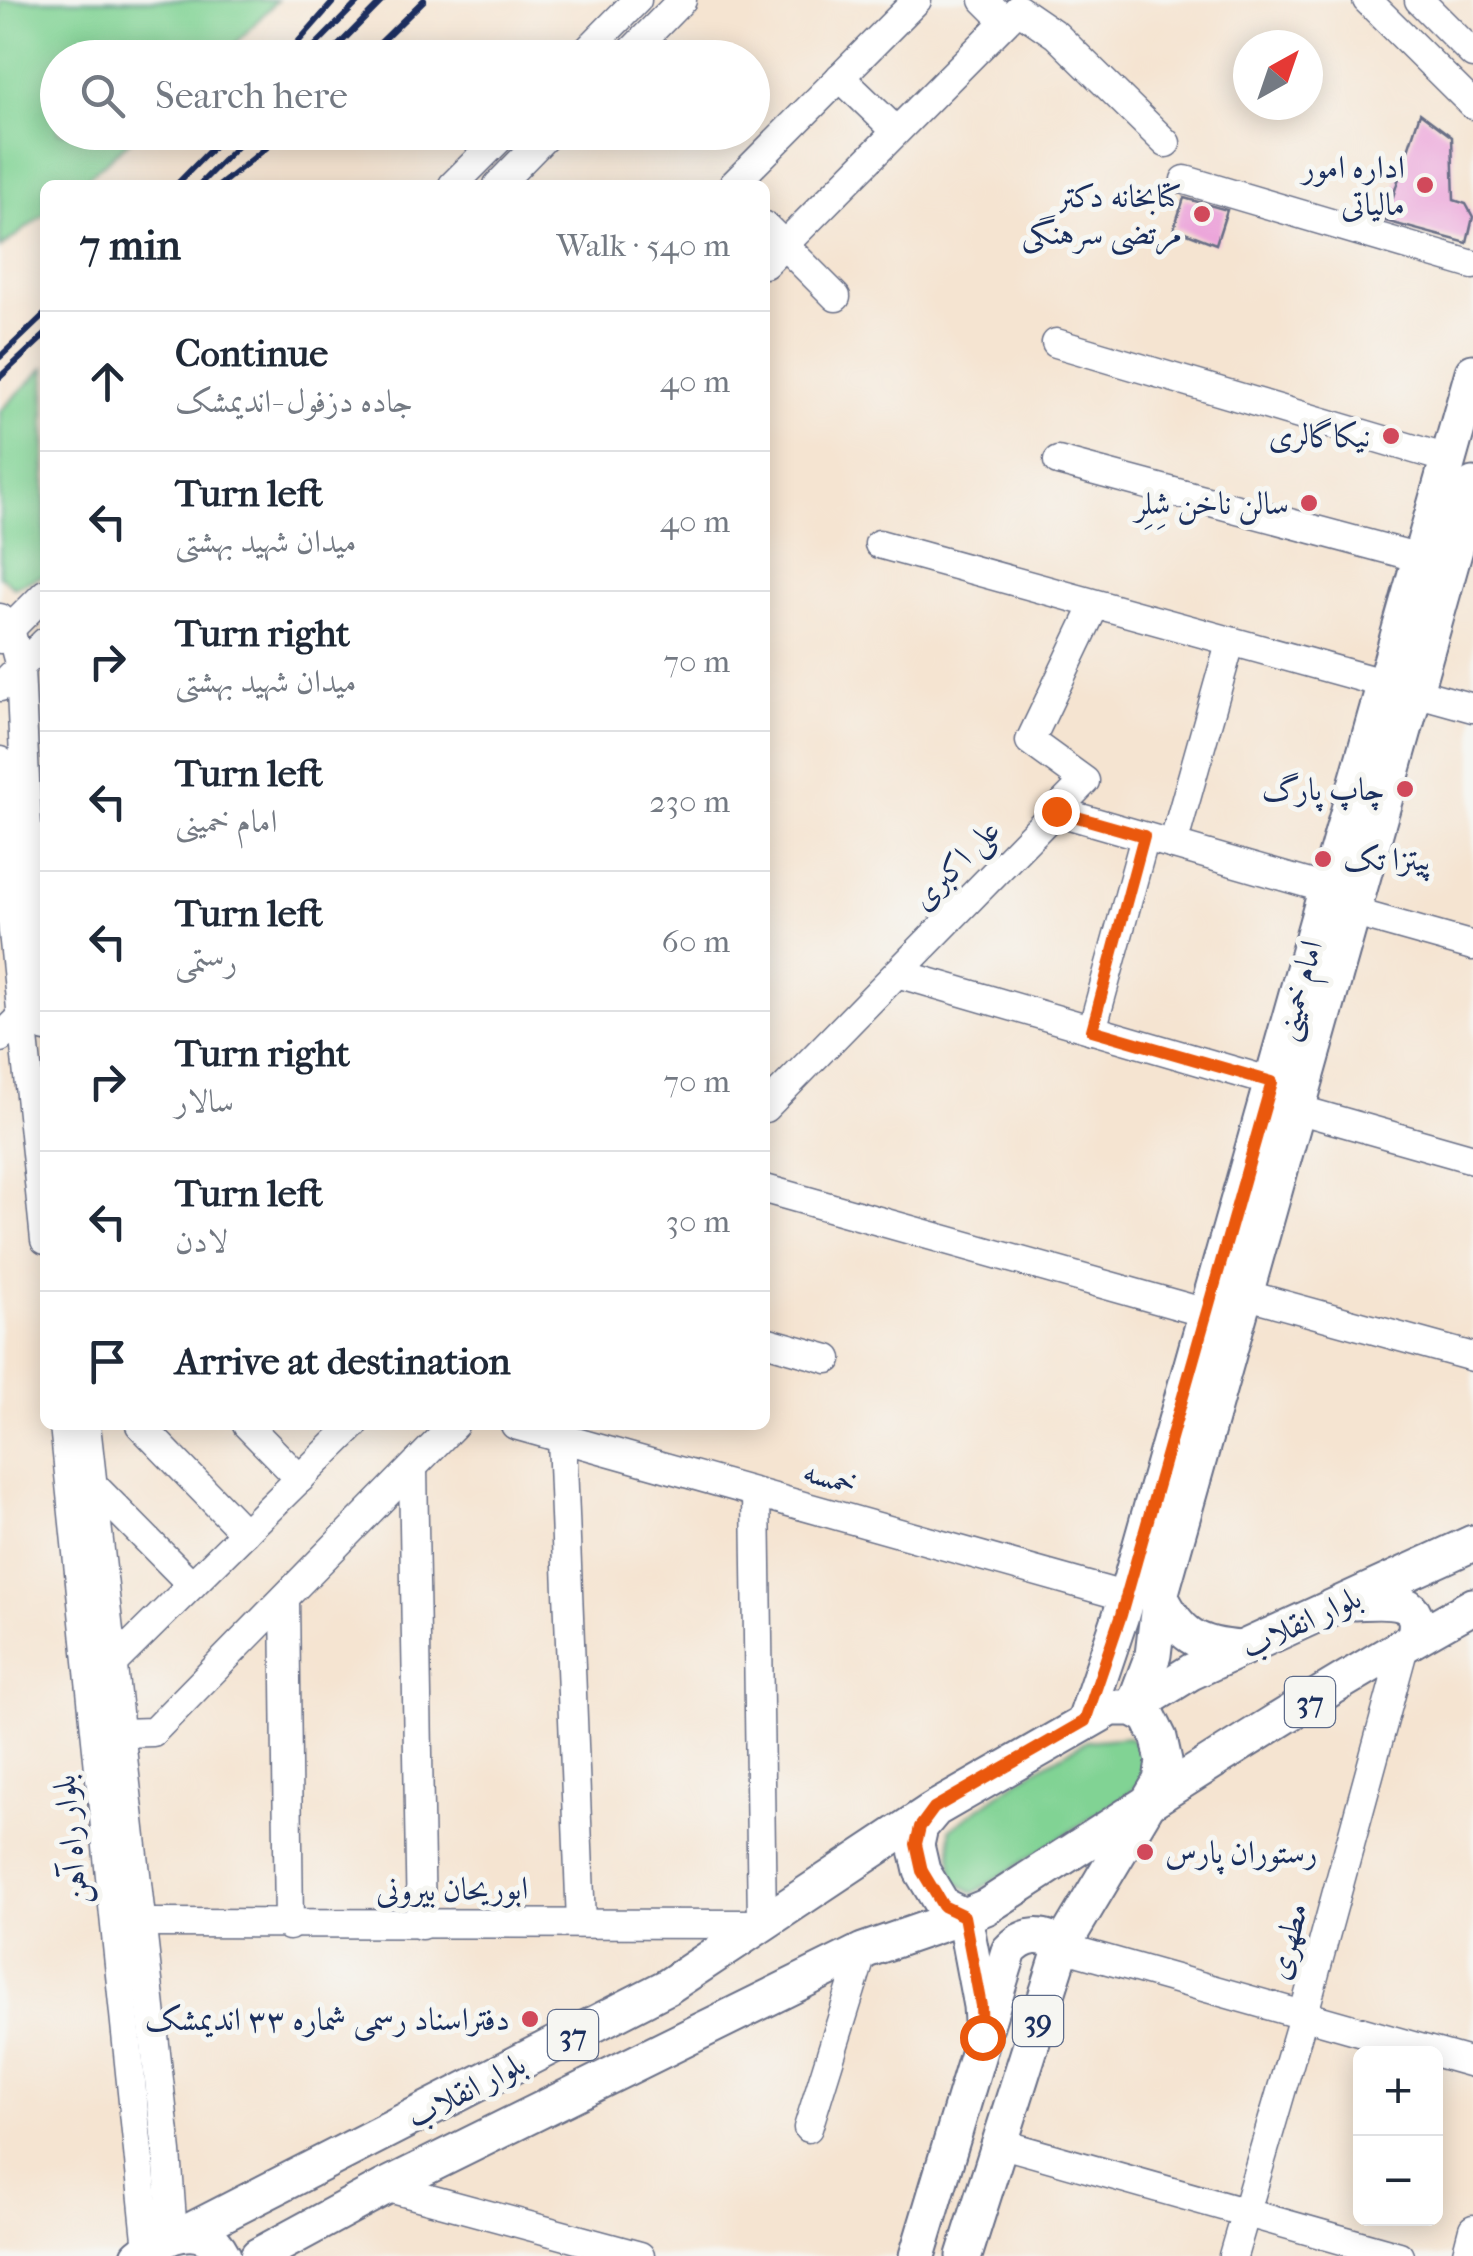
<!DOCTYPE html>
<html lang="en">
<head>
<meta charset="utf-8">
<style>
	body { margin:0; font-family:"IM FELL French Canon",Amiri,serif; background:#f2f2f3; color:#1f2937 }
	.controls { position:absolute; right:30px; bottom:30px; display:grid; overflow:hidden; border-radius:15px; box-shadow:0 5px 25px #0003 }
	.controls button { width:90px; height:90px; display:grid; place-items:center; padding:0; border:0; border-bottom:2px solid #e0e1e3; background:#fff; color:#1f2937; font:50px sans-serif }
	.compass { position:absolute; left:1233px; top:30px; width:90px; height:90px; border-radius:50%; background:#fff; box-shadow:0 5px 25px #0003; rotate:40deg }
	.stop { position:absolute; width:30px; height:30px; margin:-22px; border:8px solid #ea580c; border-radius:50%; background:#fff }
	.stop.end { background:#ea580c; border-color:#fff; box-shadow:0 2px 10px #0008 }
	.list { margin:0; padding:0; list-style:none }
	h2 { display:flex; justify-content:space-between; align-items:center; height:130px; margin:0; padding:0 40px; font-size:42px }
	h2 small { font-size:32px; font-weight:400; color:#747a83 }
	.list li { display:grid; grid-template-columns:65px 1fr auto; gap:30px; align-items:center; box-sizing:border-box; height:140px; padding:0 40px; border-top:2px solid #e0e1e3 }
	.list b { display:block; font-size:38px; white-space:nowrap }
	.list p { margin:0; font-size:32px; white-space:nowrap; color:#747a83 }
	.list em { font-size:32px; font-style:normal; color:#747a83 }
	.icon { flex:none; width:55px; height:55px; fill:none; stroke:currentColor; stroke-width:2; stroke-linecap:round; stroke-linejoin:round }
	.map { position:relative; flex:none; width:1473px; height:2256px; overflow:hidden }
	.search { position:absolute; background:#fff; box-shadow:0 5px 25px #0003; left:40px; top:40px; width:730px; height:110px; display:flex; align-items:center; gap:25px; box-sizing:border-box; padding:0 35px; border-radius:55px; color:#747a83; font-size:38px }
	.panel { position:absolute; background:#fff; box-shadow:0 5px 25px #0003; left:40px; top:180px; width:730px; height:1250px; border-radius:15px }
	.map>svg:first-child { display:block }
	.green { fill:#81d394; stroke:#4e8179; stroke-width:2.5 }
	.building { fill:#eca6da }
	.lines { fill:none; stroke-linecap:round; stroke-linejoin:round }
	.minor-casing { stroke:#676e86; stroke-width:31 }
	.major-casing { stroke:#676e86; stroke-width:39 }
	.minor { stroke:#fff; stroke-width:28 }
	.major { stroke:#fff; stroke-width:35 }
	.rail { stroke:#1b2f5e; stroke-width:6 }
	.route { stroke:#ea580c; stroke-width:12 }
	.poi-dot { fill:#d1495b; stroke:#f6f6f2; stroke-width:4 }
	.labels { text-anchor:middle; stroke-width:10; stroke-linejoin:round; paint-order:stroke }
	.shield { fill:#f6f6f2; stroke:#5d6b8a; stroke-width:2.5 }
	.shield-label { font-size:30px; font-weight:bold; fill:#1b2f5e }
	.poi-label { font-size:32px; fill:#1b2f5e; stroke:#f6f6f2; text-anchor:end }
	.street-label { font-size:32px; fill:#1b2f5e; stroke:#f6f6f2 }
</style>
</head>
<body>
<div class="map">
<svg width="1473" height="2256" viewBox="0 0 1473 2256">
	<rect width="100%" height="100%" fill="#f6f6f2"/>
	<filter id="ink" filterUnits="userSpaceOnUse"><feTurbulence type="fractalNoise" baseFrequency=".01" numOctaves="2"/><feDisplacementMap in="SourceGraphic" scale="20" xChannelSelector="R" yChannelSelector="G"/><feConvolveMatrix kernelMatrix="1 2 1 2 8 2 1 2 1" color-interpolation-filters="sRGB"/></filter>
	<filter id="wash" filterUnits="userSpaceOnUse"><feTurbulence type="fractalNoise" baseFrequency=".0048" numOctaves="4" result="noise"/><feDisplacementMap in="SourceGraphic" scale="40" xChannelSelector="R" yChannelSelector="G"/><feGaussianBlur stdDeviation="2.25" result="paint"/><feColorMatrix in="noise" values="0 0 0 0 0 0 0 0 0 0 0 0 0 0 0 0 0 1.4 0 .05"/><feComposite in="paint" operator="in"/></filter>
	<g filter="url(#wash)">
		<rect width="100%" height="100%" fill="#f5e4d1"/>
		<!-- green -->
		<g class="green">
			<path d="M 0,0 L 277,0 L 223,57 L 58,58 L 58,132 L 139,133 L 79,185 L 45,185 L 45,214 L 0,248 Z"/>
			<path d="M 45,367 L 45,575 L 14,587 L 0,576 L 0,411 Z"/>
			<path d="M 1128,1737 L 1146,1753 L 1147,1777 L 1124,1797 L 974,1893 L 953,1880 L 950,1829 L 1021,1778 L 1087,1741 Z"/>
		</g>
		<g id="blocks">
			<!-- building -->
			<g class="building">
				<path d="M 1420,113 L 1452,137 L 1454,200 L 1466,204 L 1473,217 L 1467,243 L 1385,221 Z"/>
				<path d="M 1184,198 L 1227,210 L 1216,244 L 1174,228 Z"/>
			</g>
		</g>
	</g>
	<g filter="url(#ink)">
		<use href="#blocks" fill-opacity="0" stroke="#676e86" stroke-width="2.5"/>
		<g class="lines">
			<defs>
				<g id="minor">
					<path d="M 984,0 L 1004,20"/>
					<path d="M 1367,0 L 1473,105"/>
					<path d="M 1419,0 L 1473,54"/>
					<path d="M 580,58 L 637,0"/>
					<path d="M 625,58 L 682,0"/>
					<path d="M 840,77 L 895,130"/>
					<path d="M 1185,180 L 1473,265"/>
					<path d="M 453,185 L 506,132"/>
					<path d="M 498,185 L 550,132"/>
					<path d="M 733,185 L 917,0"/>
					<path d="M 765,226 L 836,297"/>
					<path d="M 765,264 L 1018,9 L 1056,35 L 1166,143"/>
					<path d="M 1056,343 L 1448,459"/>
					<path d="M 1058,461 L 1420,558"/>
					<path d="M 879,544 L 1473,708"/>
					<path d="M 0,618 L 10,629 L 20,667 L 29,871 L 45,1028"/>
					<path d="M 0,639 L 45,594"/>
					<path d="M 0,687 L 45,642"/>
					<path d="M 0,761 L 7,874 L 45,1240"/>
					<path d="M 1056,811 L 1327,889"/>
					<path d="M 1173,845 L 1230,643"/>
					<path d="M 1352,912 L 1473,946"/>
					<path d="M 897,973 L 1272,1082"/>
					<path d="M 1092,1030 L 1145,837"/>
					<path d="M 0,1038 L 32,1007"/>
					<path d="M 765,1108 L 1085,781 L 1030,741 L 1095,605"/>
					<path d="M 1297,1109 L 1473,1159"/>
					<path d="M 765,1189 L 1206,1313"/>
					<path d="M 1244,1294 L 1473,1357"/>
					<path d="M 765,1341 L 828,1359"/>
					<path d="M 64,1425 L 148,2249"/>
					<path d="M 86,1425 L 167,2152 L 173,2235"/>
					<path d="M 140,1425 L 245,1533"/>
					<path d="M 247,1425 L 300,1479"/>
					<path d="M 515,1425 L 1127,1597"/>
					<path d="M 562,1438 L 581,1923"/>
					<path d="M 413,1468 L 421,1925"/>
					<path d="M 93,1485 L 192,1585"/>
					<path d="M 285,1598 L 289,1926"/>
					<path d="M 111,1665 L 354,1425"/>
					<path d="M 120,1733 L 153,1732 L 454,1425"/>
					<path d="M 142,1923 L 762,1924 L 756,1493"/>
					<path d="M 1062,1947 L 1473,2063"/>
					<path d="M 808,2128 L 863,1951"/>
					<path d="M 999,2143 L 1399,2256"/>
					<path d="M 385,2187 L 640,2256"/>
					<path d="M 1233,2256 L 1304,2013 L 1405,1643"/>
					<path d="M 1466,2256 L 1473,2229"/>
				</g>
				<g id="major">
					<path d="M 1160,1596 C 1179,1635 1197,1646 1241,1649"/>
					<path d="M 1355,1602 C 1382,1601 1427,1594 1414,1638"/>
					<path d="M 1133,1708 L 1153,1655 L 1160,1596 L 1473,485"/>
					<path d="M 1133,1708 L 1191,1672 L 1473,1543"/>
					<path d="M 1085,1721 L 1121,1615 L 1473,372"/>
					<path d="M 986,2025 L 1009,1951 C 1025,1933 1044,1932 1062,1947"/>
					<path d="M 192,2230 L 667,1987 L 930,1812"/>
					<path d="M 139,2256 C 166,2234 204,2217 223,2256"/>
					<path d="M 258,2256 L 385,2187 L 863,1951 L 964,1916 L 981,2006 L 983,2037 L 917,2256"/>
					<path d="M 964,2256 L 1062,1947 L 1161,1781 L 1164,1761 L 1159,1738 L 1148,1716 L 1133,1708 L 1111,1708 L 935,1809 L 920,1827 L 916,1845 L 922,1871 L 943,1906 L 964,1916 L 986,1907 C 1146,1804 1306,1698 1473,1606"/>
				</g>
			</defs>
			<!-- minor casing -->
			<use href="#minor" class="minor-casing"/>
			<!-- major casing -->
			<use href="#major" class="major-casing"/>
			<!-- minor -->
			<use href="#minor" class="minor"/>
			<!-- major -->
			<use href="#major" class="major"/>
			<!-- rail -->
			<g class="rail">
				<path d="M 284,58 L 335,0"/>
				<path d="M 303,58 L 360,0"/>
				<path d="M 326,58 L 383,0"/>
				<path d="M 365,58 L 424,0"/>
				<path d="M 176,185 L 228,132"/>
				<path d="M 199,185 L 251,132"/>
				<path d="M 220,185 L 286,132"/>
				<path d="M 0,357 L 45,314"/>
				<path d="M 0,377 L 45,335"/>
			</g>
		</g>
	</g>
	<g class="lines" filter="url(#ink)">
		<!-- route -->
		<path class="route" d="M 982,2037 L 981,2006 L 964,1916 L 943,1906 L 922,1871 L 916,1844 L 920,1827 L 934,1808 L 1085,1721 L 1121,1615 L 1272,1082 L 1092,1030 L 1144,836 L 1056,811"/>
	</g>
	<!-- markers -->
	<g class="poi-dot">
		<circle cx="1425" cy="185" r="10"/>
		<circle cx="1202" cy="214" r="10"/>
		<circle cx="1391" cy="436" r="10"/>
		<circle cx="1309" cy="503" r="10"/>
		<circle cx="1405" cy="789" r="10"/>
		<circle cx="1323" cy="859" r="10"/>
		<circle cx="1145" cy="1852" r="10"/>
		<circle cx="530" cy="2019" r="10"/>
	</g>
	<g class="labels">
		<!-- shield labels -->
		<g class="shield">
			<rect x="1285" y="1677" width="50" height="50" rx="8"/>
			<rect x="1013" y="1996" width="50" height="50" rx="8"/>
			<rect x="548" y="2010" width="50" height="50" rx="8"/>
		</g>
		<g class="shield-label">
			<text x="1310" y="1712">37</text>
			<text x="1038" y="2031">39</text>
			<text x="573" y="2045">37</text>
		</g>
		<!-- poi labels -->
		<g class="poi-label">
			<text x="1405" y="178">اداره امور<tspan x="1405" dy="37">مالیاتی</tspan></text>
			<text x="1182" y="207">کتابخانه دکتر<tspan x="1182" dy="37">مرتضی سرهنگی</tspan></text>
			<text x="1371" y="447">نیکاگالری</text>
			<text x="1289" y="514">سالن ناخن شِلِر</text>
			<text x="1385" y="800">چاپ پارگ</text>
			<text x="1343" y="870" text-anchor="start">پیتزا تک</text>
			<text x="1165" y="1863" text-anchor="start">رستوران پارس</text>
			<text x="510" y="2030">دفتراسناد رسمی شماره ۳۳ اندیمشک</text>
		</g>
		<!-- street labels -->
		<g class="street-label">
			<text transform="translate(955 864) rotate(-46)" y="11">علی اکبری</text>
			<text transform="translate(1298 990) rotate(-74)" y="11">امام خمینی</text>
			<text transform="translate(830 1477) rotate(16)" y="11">خمسه</text>
			<text transform="translate(1301 1622) rotate(-25)" y="11">بلوار انقلاب</text>
			<text transform="translate(70 1840) rotate(-96)" y="11">بلوار راه آهن</text>
			<text transform="translate(452 1889) rotate(-1)" y="11">ابوریحان بیرونی</text>
			<text transform="translate(1287 1941) rotate(-75)" y="11">مطهری</text>
			<text transform="translate(466 2090) rotate(-27)" y="11">بلوار انقلاب</text>
		</g>
	</g>
</svg>
<div class="controls">
<button>+</button>
<button>−</button>
</div>
<svg class="compass" viewBox="-18 -18 36 36"><path d="M0-13l5 13h-10z" fill="#e53935"/><path d="M0 13l5-13h-10z" fill="#747a83"/></svg>
<div class="stop" style="left:982px;top:2037px"></div>
<div class="stop end" style="left:1056px;top:811px"></div>
<div class="search"><svg class="icon" aria-label="search" viewBox="0 0 24 24"><circle cx="10" cy="10" r="6"/><path d="M15 15l6 6"/></svg>Search here</div>
<section class="panel">
<h2>7 min<small>Walk · 540 m</small></h2>
<ul class="list">
<li><svg class="icon" aria-label="ahead" viewBox="0 0 24 24"><path d="M12 20V5M6 11l6-6 6 6"/></svg><div><b>Continue</b><p>جاده دزفول -اندیمشک</p></div><em>40 m</em></li>
<li><svg class="icon" aria-label="left" viewBox="0 0 24 24"><path d="M17 20v-9H6M10 6l-5 5 5 5"/></svg><div><b>Turn left</b><p>میدان شهید بهشتی</p></div><em>40 m</em></li>
<li><svg class="icon" aria-label="right" viewBox="0 0 24 24"><path d="M7 20v-9h11M14 6l5 5-5 5"/></svg><div><b>Turn right</b><p>میدان شهید بهشتی</p></div><em>70 m</em></li>
<li><svg class="icon" aria-label="left" viewBox="0 0 24 24"><path d="M17 20v-9H6M10 6l-5 5 5 5"/></svg><div><b>Turn left</b><p>امام خمینی</p></div><em>230 m</em></li>
<li><svg class="icon" aria-label="left" viewBox="0 0 24 24"><path d="M17 20v-9H6M10 6l-5 5 5 5"/></svg><div><b>Turn left</b><p>رستمی</p></div><em>60 m</em></li>
<li><svg class="icon" aria-label="right" viewBox="0 0 24 24"><path d="M7 20v-9h11M14 6l5 5-5 5"/></svg><div><b>Turn right</b><p>سالار</p></div><em>70 m</em></li>
<li><svg class="icon" aria-label="left" viewBox="0 0 24 24"><path d="M17 20v-9H6M10 6l-5 5 5 5"/></svg><div><b>Turn left</b><p>لادن</p></div><em>30 m</em></li>
<li><svg class="icon" aria-label="arrive" viewBox="0 0 24 24"><path d="M6 21V4h12l-3 4 3 4H6"/></svg><div><b>Arrive at destination</b></div></li>
</ul>
</section>
</div>
</body>
</html>
